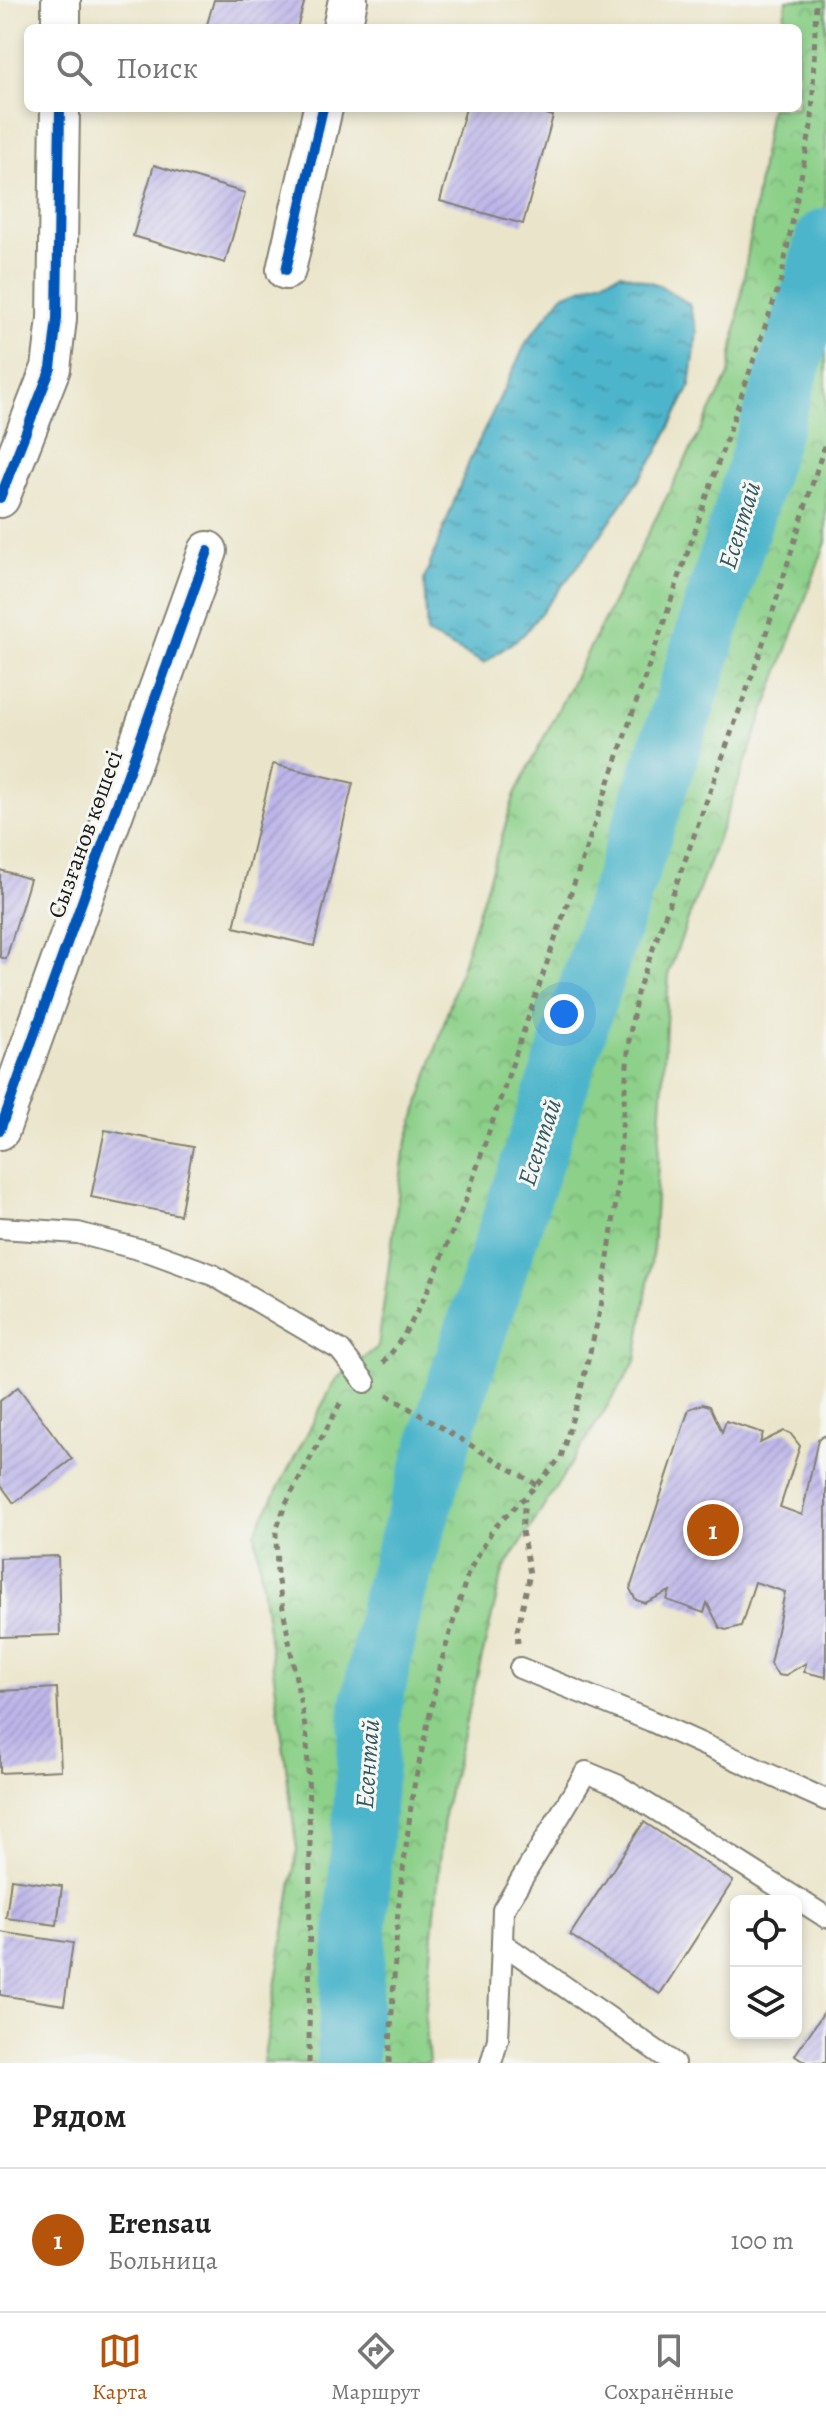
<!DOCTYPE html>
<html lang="ru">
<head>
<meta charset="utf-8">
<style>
	body { margin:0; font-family:Alegreya,serif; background:#f2f2f2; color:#222 }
	.controls { position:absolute; right:24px; bottom:24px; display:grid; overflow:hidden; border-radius:12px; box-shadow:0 4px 12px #0003 }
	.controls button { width:72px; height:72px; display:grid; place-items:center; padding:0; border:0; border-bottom:2px solid #e0e0e0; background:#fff; color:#222; font:40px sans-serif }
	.you { position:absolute; left:564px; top:1014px; width:28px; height:28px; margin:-20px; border:6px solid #fff; border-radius:50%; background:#1a73e8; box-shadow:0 0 0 12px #1a73e833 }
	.badge { display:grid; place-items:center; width:52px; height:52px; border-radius:50%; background:#b45309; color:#fff; font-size:26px; font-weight:700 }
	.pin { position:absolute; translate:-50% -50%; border:4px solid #fff; box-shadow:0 2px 8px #0006 }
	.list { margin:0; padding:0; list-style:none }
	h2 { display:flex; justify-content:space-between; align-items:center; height:104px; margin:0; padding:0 32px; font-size:34px }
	h2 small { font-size:26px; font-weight:400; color:#767676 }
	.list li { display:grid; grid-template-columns:52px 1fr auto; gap:24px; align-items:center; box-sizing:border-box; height:144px; padding:0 32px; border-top:2px solid #e0e0e0 }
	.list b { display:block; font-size:30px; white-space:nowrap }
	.list p { margin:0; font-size:26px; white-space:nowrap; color:#767676 }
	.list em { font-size:26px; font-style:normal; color:#767676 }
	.icon { flex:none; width:44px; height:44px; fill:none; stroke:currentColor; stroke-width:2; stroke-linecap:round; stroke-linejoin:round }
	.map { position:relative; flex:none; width:826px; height:2063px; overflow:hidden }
	.search { position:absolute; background:#fff; box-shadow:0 4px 12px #0003; left:24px; right:24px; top:24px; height:88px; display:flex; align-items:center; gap:20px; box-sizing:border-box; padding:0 28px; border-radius:12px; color:#767676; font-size:30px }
	.sheet { height:248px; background:#fff }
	nav { display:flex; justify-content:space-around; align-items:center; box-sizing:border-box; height:112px; border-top:2px solid #e0e0e0; background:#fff; font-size:22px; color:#767676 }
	nav a { display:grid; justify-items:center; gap:4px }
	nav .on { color:#b45309 }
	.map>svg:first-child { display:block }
	.park { fill:url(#park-crowns); stroke:#547652; stroke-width:2 }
	.water { fill:url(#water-ripples); stroke:#346874; stroke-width:2 }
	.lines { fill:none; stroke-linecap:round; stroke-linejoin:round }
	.river { stroke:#4db5cb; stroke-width:62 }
	.building { fill:url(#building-hatch) }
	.lane-casing { stroke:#838073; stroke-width:24 }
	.street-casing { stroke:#838073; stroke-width:42 }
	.path { stroke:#838073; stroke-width:5; stroke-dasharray:6 6; stroke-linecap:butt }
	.lane { stroke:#fff; stroke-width:20 }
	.street { stroke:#fff; stroke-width:38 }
	.cycleway-casing { stroke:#f6f6f2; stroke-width:15 }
	.cycleway { stroke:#0057b8; stroke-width:10 }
	.labels { text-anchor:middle; stroke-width:6; stroke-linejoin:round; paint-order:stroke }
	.street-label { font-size:24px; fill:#1c1c1c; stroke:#f6f6f2 }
	.water-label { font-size:26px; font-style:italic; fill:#305962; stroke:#f6f6f2 }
</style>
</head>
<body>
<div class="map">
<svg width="826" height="2063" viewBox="0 0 826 2063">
	<defs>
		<pattern id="park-crowns" width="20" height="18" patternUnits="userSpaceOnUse" patternTransform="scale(2)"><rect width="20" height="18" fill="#8cd089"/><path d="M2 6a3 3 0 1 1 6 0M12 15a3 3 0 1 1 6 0" fill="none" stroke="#78b276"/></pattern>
		<pattern id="water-ripples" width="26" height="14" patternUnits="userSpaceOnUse" patternTransform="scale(2)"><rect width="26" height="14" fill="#4db5cb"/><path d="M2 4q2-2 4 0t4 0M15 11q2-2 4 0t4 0" fill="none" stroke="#3f92a4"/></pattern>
		<pattern id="building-hatch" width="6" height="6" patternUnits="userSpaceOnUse" patternTransform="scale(2)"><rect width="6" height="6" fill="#bdb6e9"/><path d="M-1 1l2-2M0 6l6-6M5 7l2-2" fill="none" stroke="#a29cc7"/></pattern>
	</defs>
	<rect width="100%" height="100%" fill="#f6f6f2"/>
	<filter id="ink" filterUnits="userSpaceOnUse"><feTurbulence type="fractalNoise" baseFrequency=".0125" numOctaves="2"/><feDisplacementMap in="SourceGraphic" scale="16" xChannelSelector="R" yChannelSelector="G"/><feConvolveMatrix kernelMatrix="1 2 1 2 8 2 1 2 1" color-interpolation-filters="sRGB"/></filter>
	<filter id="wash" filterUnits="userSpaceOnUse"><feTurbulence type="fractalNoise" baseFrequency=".006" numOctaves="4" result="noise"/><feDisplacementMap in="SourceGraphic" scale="32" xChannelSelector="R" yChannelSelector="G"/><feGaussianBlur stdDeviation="1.8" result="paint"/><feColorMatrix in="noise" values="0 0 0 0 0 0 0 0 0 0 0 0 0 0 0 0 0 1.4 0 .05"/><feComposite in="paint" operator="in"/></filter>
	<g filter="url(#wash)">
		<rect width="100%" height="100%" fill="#eae5ca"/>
		<!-- park -->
		<path class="park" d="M 787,0 L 826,0 L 826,542 L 669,972 L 653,1250 L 636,1361 L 503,1571 L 445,1808 L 425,2018 L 429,2063 L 263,2063 L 297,1850 L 255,1532 L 336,1379 L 378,1347 L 404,1152 L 515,794 L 729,375 L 770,108 L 798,108 L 798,28 L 782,28 Z"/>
		<!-- water -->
		<path class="water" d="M 621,273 L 659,285 L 689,304 L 697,332 L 690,387 L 657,453 L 589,552 L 524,634 L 484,663 L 427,634 L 424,580 L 469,462 L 527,341 L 563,295 Z"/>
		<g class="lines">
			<!-- river -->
			<path class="river" d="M 347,2063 L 371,1707 L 393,1598 L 450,1408 L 690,686 L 814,287 L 826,239"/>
		</g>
		<g id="blocks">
			<!-- building -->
			<g class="building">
				<path d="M 214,0 L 305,0 L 297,28 L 206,28 Z"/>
				<path d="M 466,108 L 527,108 L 553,116 L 523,224 L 440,201 Z"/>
				<path d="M 154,165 L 245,193 L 225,263 L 133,236 Z"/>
				<path d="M 273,764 L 353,783 L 314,946 L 234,927 Z"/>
				<path d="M 0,870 L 30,879 L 6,959 L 0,957 Z"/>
				<path d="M 105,1130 L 193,1147 L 180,1215 L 91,1197 Z"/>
				<path d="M 18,1387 L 72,1459 L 14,1503 L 0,1484 L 0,1401 Z"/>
				<path d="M 703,1404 L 710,1406 L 722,1432 L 726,1421 L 763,1433 L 760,1443 L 784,1431 L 790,1433 L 800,1446 L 780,1507 L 802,1515 L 818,1439 L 826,1435 L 826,1677 L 804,1672 L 806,1663 L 784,1676 L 778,1675 L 770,1664 L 785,1592 L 755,1582 L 741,1626 L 726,1630 L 720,1628 L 707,1603 L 704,1613 L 667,1600 L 670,1591 L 645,1603 L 636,1600 L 630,1589 L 689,1409 Z"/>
				<path d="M 58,1556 L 60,1635 L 0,1637 L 0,1558 Z"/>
				<path d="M 57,1688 L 61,1770 L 0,1773 L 0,1691 Z"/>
				<path d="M 644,1822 L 733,1881 L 660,1994 L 570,1935 Z"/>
				<path d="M 11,1879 L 62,1886 L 57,1925 L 6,1918 Z"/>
				<path d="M 0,1932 L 73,1943 L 64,2005 L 0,1995 Z"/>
				<path d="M 826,2009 L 826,2063 L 807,2063 L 795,2055 Z"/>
			</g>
		</g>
	</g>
	<g filter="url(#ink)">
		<use href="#blocks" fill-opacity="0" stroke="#838073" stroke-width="2"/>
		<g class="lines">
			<defs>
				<g id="lane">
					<path d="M 0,1228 L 78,1233 L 153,1253 L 213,1275 L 340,1350 L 365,1382"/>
					<path d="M 520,1668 L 651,1721 L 826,1800"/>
					<path d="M 491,2063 L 498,2039 L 502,1943"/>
					<path d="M 674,2063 L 502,1943 L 503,1910 L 586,1772 L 617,1785 L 826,1917"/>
				</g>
				<g id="street">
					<path d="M 61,28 L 61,0"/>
					<path d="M 342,28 L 348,0"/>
					<path d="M 286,270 L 323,108"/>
					<path d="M 0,498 L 51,368 L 57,319 L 60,108"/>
					<path d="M 0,1130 L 208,551"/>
				</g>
			</defs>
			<!-- lane casing -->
			<use href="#lane" class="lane-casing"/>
			<!-- street casing -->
			<use href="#street" class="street-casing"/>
			<!-- path -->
			<g class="path">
				<path d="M 383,1363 C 422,1318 441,1256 465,1202 L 781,280 L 812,121 L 816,0"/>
				<path d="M 387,1395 L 537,1485"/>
				<path d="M 518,1643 L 517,1631 L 530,1574 L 522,1531 L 525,1499"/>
				<path d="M 309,2063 L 310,1843 L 307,1738 L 277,1576 L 276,1531 L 285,1505 L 343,1398"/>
				<path d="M 389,2063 L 398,1910 L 413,1791 L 441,1663 L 468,1573 L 493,1529 L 537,1485 L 561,1457 L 580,1393 L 601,1307 L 616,1202 L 629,1040 L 637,993 L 759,656 L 826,440"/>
			</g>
			<!-- lane -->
			<use href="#lane" class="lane"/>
			<!-- street -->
			<use href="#street" class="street"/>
			<defs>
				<g id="cycleway">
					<path d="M 286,270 L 323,108"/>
					<path d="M 0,498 L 51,368 L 57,319 L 60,108"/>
					<path d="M 0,1130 L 208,551"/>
				</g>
			</defs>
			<!-- cycleway casing -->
			<use href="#cycleway" class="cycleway-casing"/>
			<!-- cycleway -->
			<use href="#cycleway" class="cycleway"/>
		</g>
	</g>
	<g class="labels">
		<!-- street labels -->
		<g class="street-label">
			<text transform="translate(85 834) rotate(-70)" y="8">Сызғанов көшесі</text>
		</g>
		<!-- water labels -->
		<g class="water-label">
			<text transform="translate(739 525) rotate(-73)" y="9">Есентай</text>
			<text transform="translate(539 1142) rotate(-72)" y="9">Есентай</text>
			<text transform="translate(367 1764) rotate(-86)" y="9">Есентай</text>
		</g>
	</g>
</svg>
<div class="controls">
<button><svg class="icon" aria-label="locate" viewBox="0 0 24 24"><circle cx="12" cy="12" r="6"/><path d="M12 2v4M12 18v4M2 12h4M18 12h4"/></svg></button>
<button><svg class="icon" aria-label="layers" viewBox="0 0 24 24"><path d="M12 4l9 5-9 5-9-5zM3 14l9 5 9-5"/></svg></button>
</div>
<div class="you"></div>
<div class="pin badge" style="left:713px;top:1530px">1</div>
<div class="search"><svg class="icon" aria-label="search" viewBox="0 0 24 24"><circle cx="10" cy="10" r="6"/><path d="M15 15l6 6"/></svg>Поиск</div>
</div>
<section class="sheet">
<h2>Рядом<small></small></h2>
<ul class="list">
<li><span class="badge">1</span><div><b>Erensau</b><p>Больница</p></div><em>100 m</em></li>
</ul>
</section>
<nav>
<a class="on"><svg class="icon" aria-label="map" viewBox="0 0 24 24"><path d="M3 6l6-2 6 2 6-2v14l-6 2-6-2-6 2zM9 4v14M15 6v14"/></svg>Карта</a>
<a><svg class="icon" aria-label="directions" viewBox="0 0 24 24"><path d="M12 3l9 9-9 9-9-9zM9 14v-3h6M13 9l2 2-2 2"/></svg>Маршрут</a>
<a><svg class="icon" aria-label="saved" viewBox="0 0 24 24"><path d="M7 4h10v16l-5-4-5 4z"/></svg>Сохранённые</a>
</nav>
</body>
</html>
